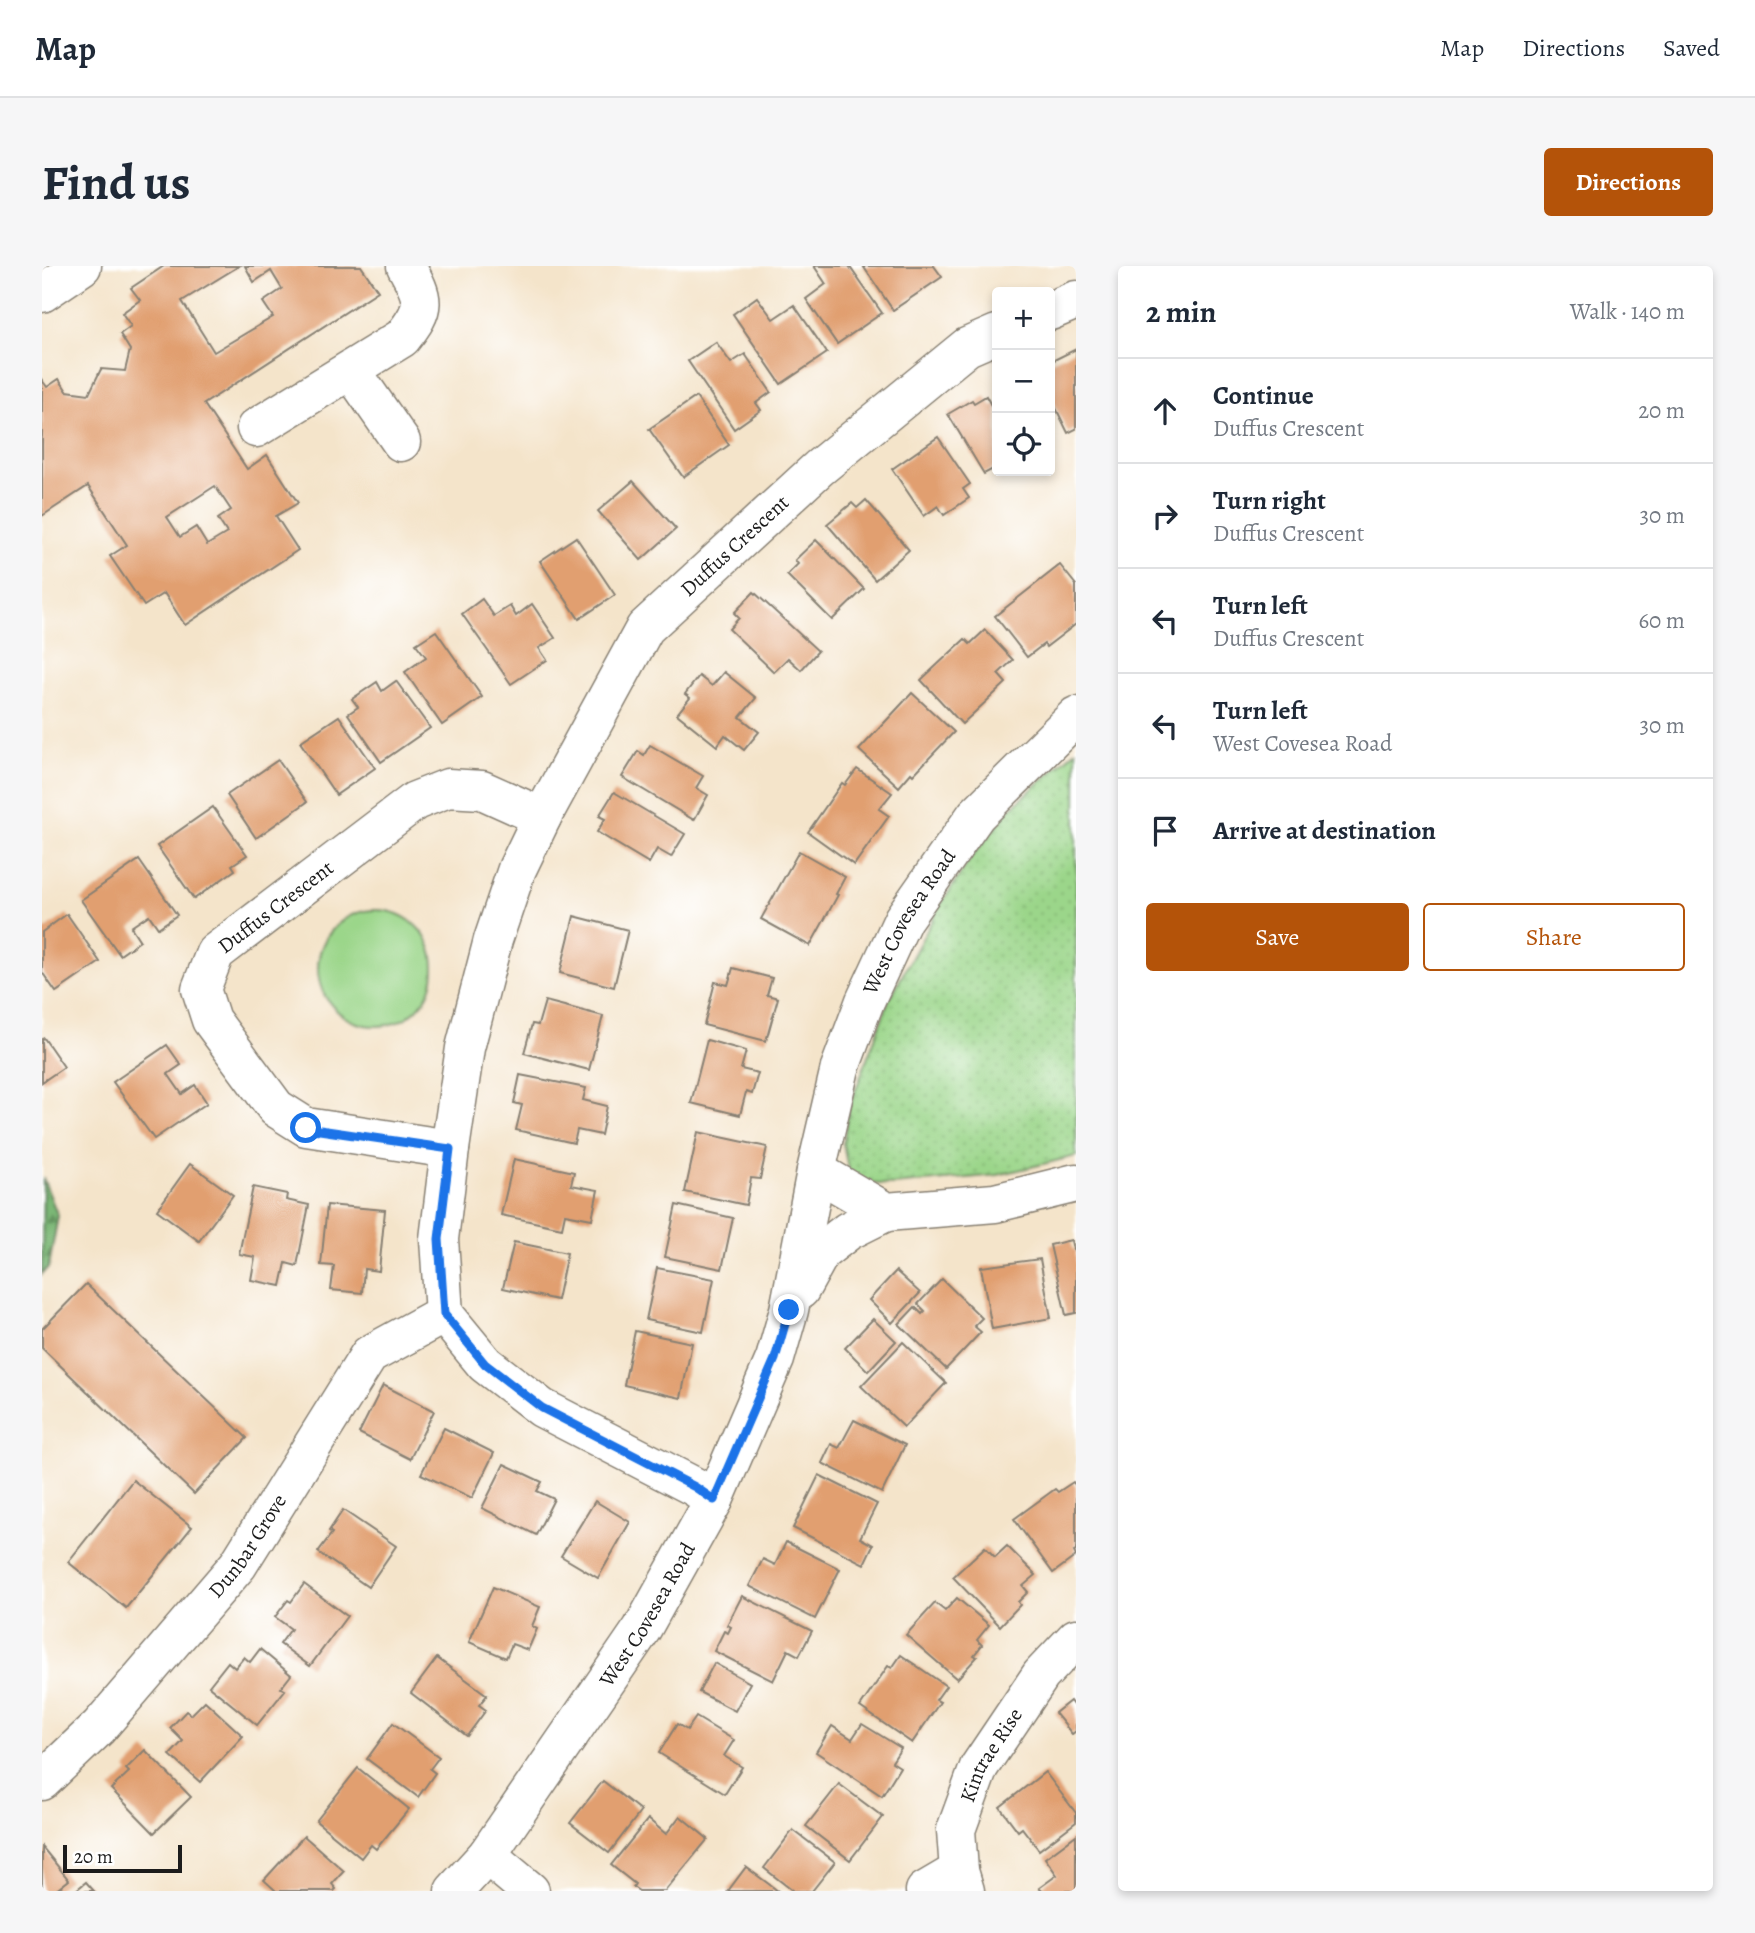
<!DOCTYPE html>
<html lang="en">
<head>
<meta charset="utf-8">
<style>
	body { margin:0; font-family:Alegreya,serif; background:#f6f6f7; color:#1f2937 }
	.controls { position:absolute; right:21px; top:21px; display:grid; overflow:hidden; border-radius:7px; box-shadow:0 4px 10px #0003 }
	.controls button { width:63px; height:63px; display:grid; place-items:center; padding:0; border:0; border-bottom:2px solid #e0e1e3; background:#fff; color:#1f2937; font:35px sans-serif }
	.scale { position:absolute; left:21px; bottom:18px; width:119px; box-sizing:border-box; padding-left:7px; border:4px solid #1c1c1c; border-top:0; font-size:19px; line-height:24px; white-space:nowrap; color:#1c1c1c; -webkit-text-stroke:5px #fff; paint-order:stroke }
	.stop { position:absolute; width:21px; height:21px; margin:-16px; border:5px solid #1a73e8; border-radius:50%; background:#fff }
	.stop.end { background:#1a73e8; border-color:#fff; box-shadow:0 2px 7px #0008 }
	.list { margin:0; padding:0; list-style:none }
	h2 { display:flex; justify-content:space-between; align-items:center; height:91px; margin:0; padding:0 28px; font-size:30px }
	h2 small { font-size:23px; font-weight:400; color:#747a83 }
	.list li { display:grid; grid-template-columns:46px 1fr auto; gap:21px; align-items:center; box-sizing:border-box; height:105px; padding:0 28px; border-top:2px solid #e0e1e3 }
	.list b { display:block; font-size:26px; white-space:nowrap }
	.list p { margin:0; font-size:23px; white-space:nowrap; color:#747a83 }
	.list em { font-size:23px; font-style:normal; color:#747a83 }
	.actions { display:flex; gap:14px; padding:21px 28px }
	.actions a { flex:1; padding:16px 0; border:2px solid #b45309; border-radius:7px; text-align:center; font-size:24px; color:#b45309 }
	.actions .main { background:#b45309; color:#fff }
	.icon { flex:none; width:38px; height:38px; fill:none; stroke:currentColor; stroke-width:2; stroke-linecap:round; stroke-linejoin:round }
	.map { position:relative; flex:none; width:1034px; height:1625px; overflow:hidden; border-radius:7px }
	header { display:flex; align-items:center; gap:42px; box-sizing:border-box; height:98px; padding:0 35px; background:#fff; border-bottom:2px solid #e0e1e3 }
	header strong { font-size:33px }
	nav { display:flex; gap:38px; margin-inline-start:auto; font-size:24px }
	.intro { display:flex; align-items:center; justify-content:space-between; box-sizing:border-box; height:168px; padding:0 42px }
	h1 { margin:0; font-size:49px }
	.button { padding:18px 32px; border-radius:7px; background:#b45309; color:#fff; font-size:24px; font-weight:700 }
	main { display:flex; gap:42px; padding:0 42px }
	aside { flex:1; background:#fff; border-radius:7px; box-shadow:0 4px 10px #0003 }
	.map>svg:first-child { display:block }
	.grass { fill:url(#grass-dots); stroke:#5c7953; stroke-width:2 }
	.forest { fill:url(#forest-firs); stroke:#4c6a49; stroke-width:2 }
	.park { fill:#9bd68a; stroke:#5c7953; stroke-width:2 }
	.building { fill:#e19f6f; fill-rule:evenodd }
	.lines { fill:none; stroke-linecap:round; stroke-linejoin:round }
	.minor-casing { stroke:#888073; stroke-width:41 }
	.minor { stroke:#fff; stroke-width:38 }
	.route { stroke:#1a73e8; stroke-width:9 }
	.labels { text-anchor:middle; stroke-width:5; stroke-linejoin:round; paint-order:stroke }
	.street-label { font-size:21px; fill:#1c1c1c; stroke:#fff }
</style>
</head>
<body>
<header>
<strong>Map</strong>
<nav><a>Map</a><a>Directions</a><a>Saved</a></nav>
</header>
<div class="intro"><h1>Find us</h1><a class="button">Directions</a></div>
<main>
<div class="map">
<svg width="1034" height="1625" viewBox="0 0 1034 1625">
	<defs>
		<pattern id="grass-dots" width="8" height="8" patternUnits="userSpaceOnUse" patternTransform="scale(1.75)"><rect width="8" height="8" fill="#9bd68a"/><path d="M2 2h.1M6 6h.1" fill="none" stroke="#85b776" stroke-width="1.8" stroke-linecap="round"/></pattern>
		<pattern id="forest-firs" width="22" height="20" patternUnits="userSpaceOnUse" patternTransform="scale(1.75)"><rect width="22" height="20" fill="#7cb776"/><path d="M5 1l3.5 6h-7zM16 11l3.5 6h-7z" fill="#659460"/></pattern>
	</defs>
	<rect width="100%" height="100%" fill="#fff"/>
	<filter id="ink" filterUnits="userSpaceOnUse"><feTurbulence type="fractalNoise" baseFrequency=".0143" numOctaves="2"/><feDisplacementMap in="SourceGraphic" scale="14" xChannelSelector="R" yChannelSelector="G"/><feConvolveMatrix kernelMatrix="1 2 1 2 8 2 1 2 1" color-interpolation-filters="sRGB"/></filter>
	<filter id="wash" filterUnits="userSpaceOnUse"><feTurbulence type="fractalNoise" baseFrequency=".00686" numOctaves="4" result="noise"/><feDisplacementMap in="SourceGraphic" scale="28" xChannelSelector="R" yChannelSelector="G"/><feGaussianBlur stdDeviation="1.57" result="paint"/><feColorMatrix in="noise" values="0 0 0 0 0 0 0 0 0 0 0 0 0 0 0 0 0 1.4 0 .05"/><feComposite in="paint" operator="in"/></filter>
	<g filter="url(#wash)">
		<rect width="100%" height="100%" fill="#f4e4ca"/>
		<!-- grass -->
		<path class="grass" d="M 1034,484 L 1034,890 L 956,909 L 851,919 L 824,917 L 807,908 L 801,878 L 807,842 L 847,734 L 899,638 L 931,589 L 968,543 Z"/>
		<!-- forest -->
		<path class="forest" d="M 1,912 L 16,950 L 7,1000 L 0,1008 Z"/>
		<!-- park -->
		<circle class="park" cx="334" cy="702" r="58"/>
		<g id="blocks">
			<!-- building -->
			<g class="building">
				<path d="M 122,0 L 197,0 L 140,35 L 172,86 L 231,51 L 221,36 L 240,23 L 229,5 L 212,16 L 203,0 L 319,0 L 336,25 L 162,138 L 205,203 L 225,189 L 256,237 L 234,250 L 256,284 L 143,359 L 122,327 L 102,340 L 68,290 L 85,279 L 46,220 L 0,250 L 0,114 L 5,121 L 17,113 L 25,125 L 47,128 L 59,103 L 83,105 L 88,84 L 78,68 L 89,60 L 80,47 L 98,34 L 89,22 ZM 173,220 L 189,244 L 176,253 L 185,267 L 165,279 L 154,261 L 138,271 L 125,251 Z"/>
				<path d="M 772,0 L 807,0 L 840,47 L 795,78 L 764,33 L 784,18 Z"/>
				<path d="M 821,0 L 892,0 L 900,11 L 851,44 Z"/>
				<path d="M 715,31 L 731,53 L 752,39 L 785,87 L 739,118 L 691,48 Z"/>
				<path d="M 674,76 L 689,97 L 703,88 L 729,126 L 714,137 L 719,144 L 692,163 L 646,95 Z"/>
				<path d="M 1034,83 L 1034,163 L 1026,167 L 1008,130 L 1008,105 L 1011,103 L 1008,96 Z"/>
				<path d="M 944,130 L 950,141 L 955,138 L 955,201 L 942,208 L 906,148 L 930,134 L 932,137 Z"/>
				<path d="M 654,131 L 687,179 L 641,211 L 607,163 Z"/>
				<path d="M 896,171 L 928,218 L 921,223 L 927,232 L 902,249 L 896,240 L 882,250 L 850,203 Z"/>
				<path d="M 591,215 L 634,263 L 599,294 L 556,245 Z"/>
				<path d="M 824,234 L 867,284 L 833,314 L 785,258 L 810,237 L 815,242 Z"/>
				<path d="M 534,271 L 573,329 L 537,353 L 498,295 Z"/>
				<path d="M 774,274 L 822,323 L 790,354 L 745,309 L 756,298 L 753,294 Z"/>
				<path d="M 1018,299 L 1034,319 L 1034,358 L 1004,381 L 1002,378 L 985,391 L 953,350 Z"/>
				<path d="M 712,326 L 776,385 L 759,404 L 746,392 L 732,406 L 687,363 L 697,352 L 692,347 Z"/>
				<path d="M 440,333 L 452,350 L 468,340 L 474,350 L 490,338 L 513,372 L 497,382 L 505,394 L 469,418 L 420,348 Z"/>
				<path d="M 943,364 L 971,394 L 956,408 L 964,417 L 920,458 L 879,414 L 923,373 L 928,378 Z"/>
				<path d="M 394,365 L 440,431 L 400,459 L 363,406 L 384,391 L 374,378 Z"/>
				<path d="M 682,406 L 714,432 L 698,451 L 717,466 L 702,484 L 683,469 L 675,480 L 635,448 L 648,432 L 643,428 L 657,410 L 670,420 Z"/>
				<path d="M 354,415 L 388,462 L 339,496 L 306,448 L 316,441 L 310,433 L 335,416 L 340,425 Z"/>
				<path d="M 870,427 L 912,466 L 871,509 L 869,507 L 857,521 L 817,484 Z"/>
				<path d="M 297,450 L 333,502 L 294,529 L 258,476 Z"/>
				<path d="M 608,479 L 661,510 L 654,522 L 666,529 L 652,554 L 580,511 L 596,485 L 602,489 Z"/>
				<path d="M 236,494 L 265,536 L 214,572 L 185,529 Z"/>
				<path d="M 815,503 L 850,527 L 837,543 L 847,550 L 812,599 L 766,566 L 800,517 L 803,519 Z"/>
				<path d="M 572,526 L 643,568 L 629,591 L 615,583 L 607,597 L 555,566 L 563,553 L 557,550 Z"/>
				<path d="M 171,541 L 205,589 L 190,599 L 193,604 L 152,633 L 115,580 Z"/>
				<path d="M 757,585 L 803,611 L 794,628 L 796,629 L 768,680 L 719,653 Z"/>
				<path d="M 97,594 L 135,649 L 116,662 L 107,649 L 89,661 L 98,675 L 78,689 L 39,634 Z"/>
				<path d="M 25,648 L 58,696 L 14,726 L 0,706 L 0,666 Z"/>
				<path d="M 532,650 L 586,664 L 572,721 L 518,707 Z"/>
				<path d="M 691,702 L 730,712 L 725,729 L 736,732 L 724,775 L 662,759 L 673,716 L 686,719 Z"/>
				<path d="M 503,735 L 561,750 L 547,804 L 482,787 L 490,758 L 496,759 Z"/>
				<path d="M 2,772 L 22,801 L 0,816 L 0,773 Z"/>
				<path d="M 665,774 L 704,785 L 699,803 L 716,807 L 710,828 L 704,826 L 698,849 L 649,837 Z"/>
				<path d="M 125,779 L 139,799 L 126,808 L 140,828 L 153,819 L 165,837 L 112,873 L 71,816 Z"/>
				<path d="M 478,809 L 544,822 L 541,834 L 565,840 L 559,869 L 535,864 L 532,877 L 474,864 L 480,839 L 472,837 Z"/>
				<path d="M 656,866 L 725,881 L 718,913 L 709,912 L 704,939 L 643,926 Z"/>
				<path d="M 472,893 L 532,906 L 529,919 L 556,924 L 550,953 L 523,948 L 520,962 L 459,949 Z"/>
				<path d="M 148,898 L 191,929 L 157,975 L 115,944 Z"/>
				<path d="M 211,921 L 245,928 L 244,934 L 267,939 L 255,1000 L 244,997 L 239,1020 L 209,1014 L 213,991 L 197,988 Z"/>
				<path d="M 285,939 L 343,944 L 337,1005 L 322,1003 L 320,1027 L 289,1024 L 292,1000 L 279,999 Z"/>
				<path d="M 634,939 L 691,952 L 680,1003 L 623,991 Z"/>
				<path d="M 1029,974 L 1031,984 L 1034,983 L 1034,1047 L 1024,1049 L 1008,979 Z"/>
				<path d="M 472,976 L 525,987 L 515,1034 L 461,1022 Z"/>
				<path d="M 998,993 L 1009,1052 L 950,1063 L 939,1001 Z"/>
				<path d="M 615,1002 L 672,1013 L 661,1066 L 604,1054 Z"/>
				<path d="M 854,1005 L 878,1027 L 850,1057 L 827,1034 Z"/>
				<path d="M 900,1013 L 940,1052 L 932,1060 L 939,1066 L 904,1103 L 857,1058 L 873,1041 L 880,1048 L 883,1045 L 876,1038 Z"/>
				<path d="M 44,1018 L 205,1172 L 152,1228 L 0,1082 L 0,1063 Z"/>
				<path d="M 831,1053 L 854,1075 L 826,1105 L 803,1082 Z"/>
				<path d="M 593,1065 L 650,1077 L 639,1132 L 582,1119 Z"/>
				<path d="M 861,1076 L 904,1117 L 862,1161 L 819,1120 Z"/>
				<path d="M 341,1119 L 392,1145 L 368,1193 L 317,1167 Z"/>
				<path d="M 812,1154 L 863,1179 L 840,1227 L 780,1197 L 789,1178 L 797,1182 Z"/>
				<path d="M 402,1162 L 452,1187 L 430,1232 L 379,1208 Z"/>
				<path d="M 462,1198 L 500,1216 L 495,1225 L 512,1233 L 494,1269 L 440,1242 Z"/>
				<path d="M 777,1209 L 835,1238 L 818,1272 L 831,1279 L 822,1298 L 751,1262 Z"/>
				<path d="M 91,1214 L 150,1261 L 84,1342 L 26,1296 Z"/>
				<path d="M 1031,1216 L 1034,1220 L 1034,1285 L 1032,1286 L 1034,1290 L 1011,1307 L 972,1253 L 1013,1223 L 1016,1226 Z"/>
				<path d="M 553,1235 L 588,1256 L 556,1312 L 519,1290 Z"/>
				<path d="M 301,1244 L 354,1280 L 326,1321 L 276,1286 L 290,1267 L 287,1265 Z"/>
				<path d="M 744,1276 L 798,1303 L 773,1353 L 707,1320 L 721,1293 L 733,1299 Z"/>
				<path d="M 965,1280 L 994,1309 L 981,1320 L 986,1326 L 976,1336 L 978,1339 L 958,1360 L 911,1311 L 943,1281 L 953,1291 Z"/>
				<path d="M 262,1318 L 305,1350 L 268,1400 L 238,1378 L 249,1363 L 233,1351 L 246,1334 L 249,1336 Z"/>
				<path d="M 451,1321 L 498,1341 L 490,1360 L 495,1363 L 486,1384 L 470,1378 L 464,1392 L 427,1376 Z"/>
				<path d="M 700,1330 L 770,1365 L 757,1390 L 746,1384 L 731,1415 L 672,1385 L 682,1365 L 686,1367 L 689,1361 L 685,1359 Z"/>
				<path d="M 915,1332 L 947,1359 L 935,1374 L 940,1379 L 932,1389 L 935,1391 L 915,1413 L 864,1369 L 893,1337 L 903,1345 Z"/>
				<path d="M 218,1383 L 249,1409 L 239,1422 L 243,1424 L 215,1459 L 167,1420 L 186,1396 L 193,1402 L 202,1391 L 208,1396 Z"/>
				<path d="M 859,1389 L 904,1420 L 894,1434 L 898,1436 L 870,1477 L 818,1441 L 846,1400 L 850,1402 Z"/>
				<path d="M 395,1392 L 445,1429 L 437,1439 L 444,1444 L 425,1470 L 369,1427 Z"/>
				<path d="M 672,1397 L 708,1417 L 693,1445 L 657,1426 Z"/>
				<path d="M 163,1435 L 201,1470 L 158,1516 L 128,1489 L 141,1475 L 128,1462 L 144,1445 L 149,1449 Z"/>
				<path d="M 1028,1435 L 1034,1443 L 1034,1465 L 1030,1468 L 1013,1447 Z"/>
				<path d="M 654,1451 L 692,1474 L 682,1490 L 700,1501 L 683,1528 L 617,1487 L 635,1458 L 645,1464 Z"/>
				<path d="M 351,1457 L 397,1491 L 388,1503 L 393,1507 L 376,1531 L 325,1493 Z"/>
				<path d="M 820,1458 L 859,1482 L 850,1496 L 858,1501 L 840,1530 L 774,1486 L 790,1460 L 810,1473 Z"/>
				<path d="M 103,1484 L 149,1531 L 112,1567 L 69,1523 L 87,1506 L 84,1503 Z"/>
				<path d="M 316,1502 L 367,1543 L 334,1583 L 329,1579 L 319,1592 L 274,1555 Z"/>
				<path d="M 1003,1506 L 1034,1547 L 1034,1556 L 997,1584 L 980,1562 L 976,1565 L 958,1541 Z"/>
				<path d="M 561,1515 L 599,1545 L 567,1587 L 528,1557 Z"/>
				<path d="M 797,1518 L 841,1551 L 808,1594 L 764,1560 Z"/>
				<path d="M 638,1550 L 666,1573 L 623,1625 L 597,1625 L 591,1621 L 593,1618 L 569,1599 L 606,1553 L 624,1568 Z"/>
				<path d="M 751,1564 L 793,1596 L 770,1625 L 751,1625 L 722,1602 Z"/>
				<path d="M 1034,1569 L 1034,1625 L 1000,1625 L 997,1622 L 1015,1609 L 1003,1592 Z"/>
				<path d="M 262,1570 L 302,1605 L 290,1618 L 294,1623 L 292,1625 L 234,1625 L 222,1614 Z"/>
				<path d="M 0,1581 L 27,1614 L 13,1625 L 0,1625 Z"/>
				<path d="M 704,1601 L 736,1625 L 686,1625 Z"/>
				<path d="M 44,1616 L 52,1625 L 33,1625 Z"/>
			</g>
		</g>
	</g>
	<g filter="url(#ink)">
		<use href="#blocks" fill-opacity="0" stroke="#888073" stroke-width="2"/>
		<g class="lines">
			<defs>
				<g id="minor">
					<path d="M 0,27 L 40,0"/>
					<path d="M 1008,45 L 1034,34"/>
					<path d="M 309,104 L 359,176"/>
					<path d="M 214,162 L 360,72 C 385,41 383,34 364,0"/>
					<path id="s1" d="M 408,883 L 264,861 L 234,842 L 169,754 L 159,723 L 173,687 L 373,535 L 406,522 L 440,524 L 500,551"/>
					<path d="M 774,905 L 844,946 L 953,937 L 1034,917"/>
					<path d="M 758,1024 L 779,986 L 806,965 L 844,946"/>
					<path id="s2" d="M 672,1234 L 653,1221 L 500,1142 L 443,1098 L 402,1048 L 397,973 L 408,883 L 423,782 L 451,674 L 475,603 L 500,551 L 603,362 L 777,202 L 925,81 L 955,68"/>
					<path id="s3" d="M 0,1515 L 57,1461 L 196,1299 L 327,1089 L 402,1048"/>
					<path d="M 445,1589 L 488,1625"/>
					<path id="s4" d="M 412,1625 L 445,1589 L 600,1363 L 672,1234 L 733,1093 L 747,1044 L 774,905 L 798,802 L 823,735 L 861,653 L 934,549 L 1034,450"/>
					<path d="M 883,1625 L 917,1605"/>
					<path id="s5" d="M 923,1625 L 917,1605 L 914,1564 L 937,1501 L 999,1409 L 1034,1372"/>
				</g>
			</defs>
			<!-- minor casing -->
			<use href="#minor" class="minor-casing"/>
			<!-- minor -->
			<use href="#minor" class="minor"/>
		</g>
	</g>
	<g class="lines" filter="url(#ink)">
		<!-- route -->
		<path class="route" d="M 264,862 L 408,883 L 397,973 L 402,1048 L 443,1098 L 500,1142 L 653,1221 L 672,1234 L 733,1093 L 747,1044"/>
	</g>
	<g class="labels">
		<!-- street labels -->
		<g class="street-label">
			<text dy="7" stroke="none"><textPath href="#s2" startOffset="1181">Duffus Crescent</textPath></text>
			<text dy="7" stroke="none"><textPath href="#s1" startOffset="438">Duffus Crescent</textPath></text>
			<text dy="7" stroke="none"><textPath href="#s4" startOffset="1085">West Covesea Road</textPath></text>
			<text dy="7" stroke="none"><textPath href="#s3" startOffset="313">Dunbar Grove</textPath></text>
			<text dy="7" stroke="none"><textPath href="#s4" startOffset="338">West Covesea Road</textPath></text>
			<text dy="7" stroke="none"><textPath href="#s5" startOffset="145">Kintrae Rise</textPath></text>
		</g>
	</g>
</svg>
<div class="controls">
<button>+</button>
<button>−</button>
<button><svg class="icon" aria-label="locate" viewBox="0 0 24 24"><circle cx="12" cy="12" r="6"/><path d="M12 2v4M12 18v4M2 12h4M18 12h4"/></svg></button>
</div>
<div class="scale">20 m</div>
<div class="stop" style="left:264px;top:862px"></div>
<div class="stop end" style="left:747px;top:1044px"></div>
</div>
<aside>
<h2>2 min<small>Walk · 140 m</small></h2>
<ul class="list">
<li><svg class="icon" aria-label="ahead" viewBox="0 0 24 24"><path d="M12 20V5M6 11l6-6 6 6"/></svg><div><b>Continue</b><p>Duffus Crescent</p></div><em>20 m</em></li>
<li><svg class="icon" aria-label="right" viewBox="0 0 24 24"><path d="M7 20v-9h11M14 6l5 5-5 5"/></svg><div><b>Turn right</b><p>Duffus Crescent</p></div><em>30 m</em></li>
<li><svg class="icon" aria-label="left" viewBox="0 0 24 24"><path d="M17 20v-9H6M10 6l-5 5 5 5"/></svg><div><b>Turn left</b><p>Duffus Crescent</p></div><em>60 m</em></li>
<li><svg class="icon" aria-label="left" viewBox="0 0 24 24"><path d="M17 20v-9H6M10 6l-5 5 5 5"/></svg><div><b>Turn left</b><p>West Covesea Road</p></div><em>30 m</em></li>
<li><svg class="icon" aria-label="arrive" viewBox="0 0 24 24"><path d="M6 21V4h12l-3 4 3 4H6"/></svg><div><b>Arrive at destination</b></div></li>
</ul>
<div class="actions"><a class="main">Save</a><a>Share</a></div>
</aside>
</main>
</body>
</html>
